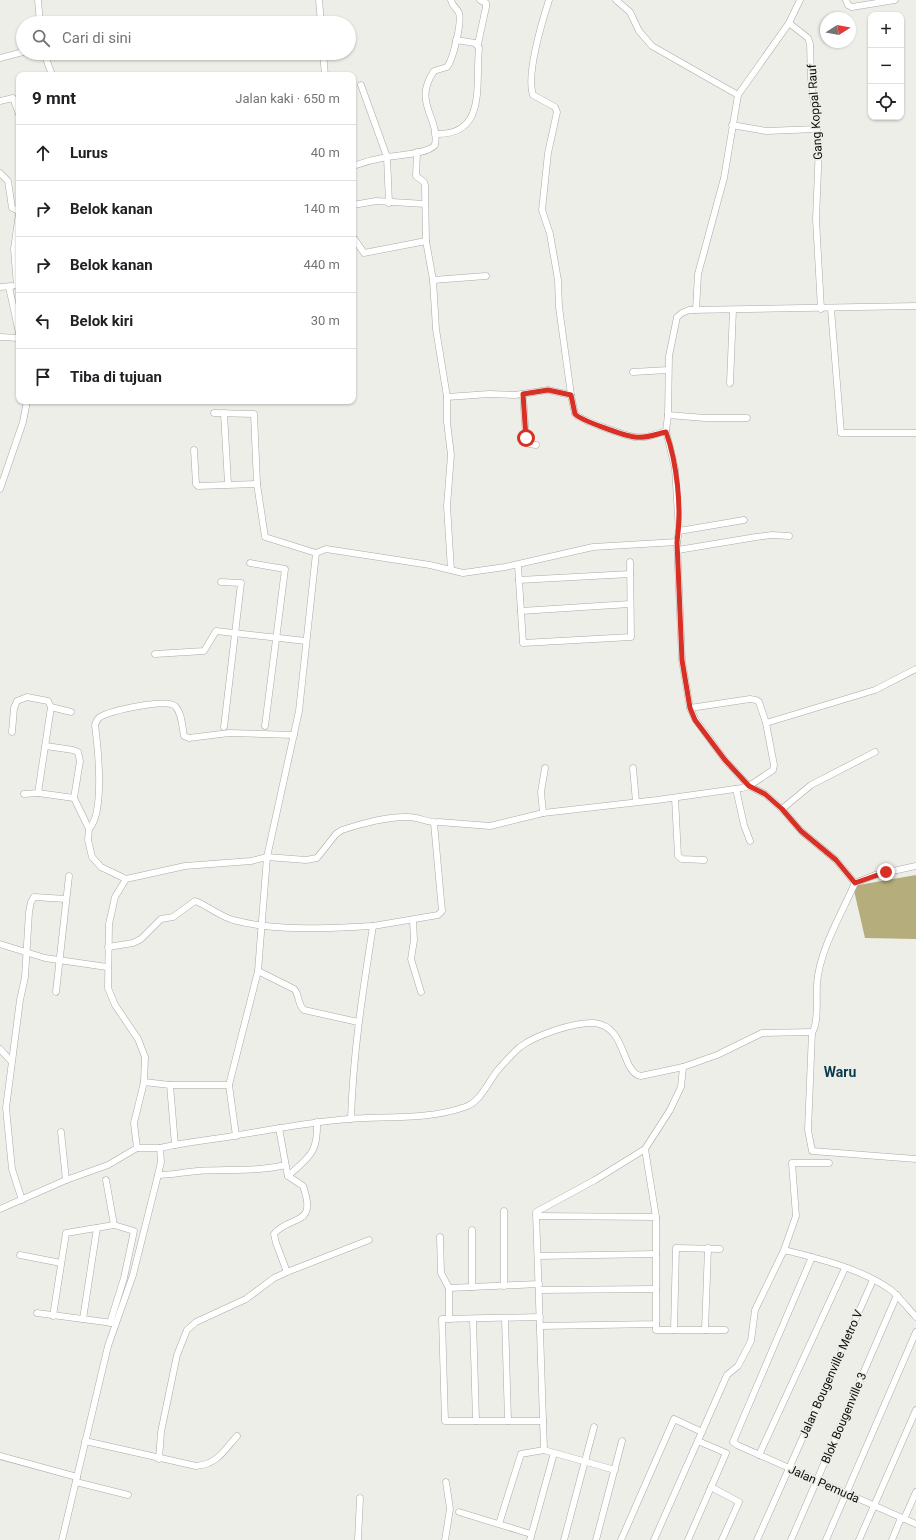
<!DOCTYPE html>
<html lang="id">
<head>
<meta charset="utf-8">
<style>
	body { margin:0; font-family:Roboto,sans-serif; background:#f6f6f6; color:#202124 }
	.controls { position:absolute; right:12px; top:12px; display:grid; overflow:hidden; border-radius:8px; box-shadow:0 1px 3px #0004 }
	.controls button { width:36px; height:36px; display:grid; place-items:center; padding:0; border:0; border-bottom:1px solid #e0e0e0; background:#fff; color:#202124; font:20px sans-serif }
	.compass { position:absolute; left:820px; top:12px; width:36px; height:36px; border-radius:50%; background:#fff; box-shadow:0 1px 3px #0004; rotate:79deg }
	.stop { position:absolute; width:12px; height:12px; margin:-9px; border:3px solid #d93025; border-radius:50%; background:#fff }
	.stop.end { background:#d93025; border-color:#fff; box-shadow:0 1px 4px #0008 }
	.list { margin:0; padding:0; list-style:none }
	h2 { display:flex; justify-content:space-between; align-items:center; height:52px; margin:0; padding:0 16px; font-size:17px }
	h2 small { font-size:13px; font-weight:400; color:#757577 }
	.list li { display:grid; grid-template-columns:26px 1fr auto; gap:12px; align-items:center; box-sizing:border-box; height:56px; padding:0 16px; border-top:1px solid #e0e0e0 }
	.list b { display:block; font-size:15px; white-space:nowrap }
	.list em { font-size:13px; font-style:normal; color:#757577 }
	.icon { flex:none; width:22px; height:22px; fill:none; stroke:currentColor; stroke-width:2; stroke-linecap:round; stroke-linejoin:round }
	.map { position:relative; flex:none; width:916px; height:1540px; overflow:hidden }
	.search { position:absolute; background:#fff; box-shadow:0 1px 3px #0004; left:16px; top:16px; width:340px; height:44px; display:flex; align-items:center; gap:10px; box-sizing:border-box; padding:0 14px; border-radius:22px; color:#757577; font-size:15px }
	.panel { position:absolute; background:#fff; box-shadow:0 1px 3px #0004; left:16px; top:72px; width:340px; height:332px; border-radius:8px }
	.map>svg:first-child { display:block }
	.forest { fill:#b5ad7c }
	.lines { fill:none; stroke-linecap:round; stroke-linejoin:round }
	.street-casing { stroke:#aaa9a5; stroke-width:7 }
	.street { stroke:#fff; stroke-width:6 }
	.route { stroke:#d93025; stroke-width:5 }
	.labels { text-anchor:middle; stroke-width:3.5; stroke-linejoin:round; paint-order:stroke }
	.street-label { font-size:12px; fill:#0c0b0a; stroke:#eeeee9 }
	.quarter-label { font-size:14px; font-weight:bold; fill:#08394d; stroke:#eeeee9 }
</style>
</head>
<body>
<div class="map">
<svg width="916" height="1540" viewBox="0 0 916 1540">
	<rect width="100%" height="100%" fill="#eeeee9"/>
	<!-- forest -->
	<path class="forest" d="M 916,875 L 916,939 L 865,938 L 853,886 Z"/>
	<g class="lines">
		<defs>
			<g id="street">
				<path d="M 38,0 L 40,23"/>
				<path d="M 319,0 L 321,23"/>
				<path d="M 549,0 C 542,22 526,75 533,95 L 555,107 L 557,112 L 548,153 L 542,210 L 550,234 L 558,280 L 559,307 L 571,395"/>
				<path d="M 616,0 L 630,12 L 639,31 L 652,46 L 738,95 L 724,178 L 698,274 L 696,310"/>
				<path d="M 800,0 L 789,23 L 808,38 L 810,44 L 811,78 L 819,145 L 816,219 L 821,309"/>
				<path d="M 846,0 L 848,5 L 852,7 L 895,0"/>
				<path d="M 478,44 L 486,7 L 486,3 L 480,0"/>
				<path d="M 44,53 L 52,75"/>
				<path d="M 323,53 L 325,75"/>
				<path d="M 0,58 L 23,52"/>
				<path d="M 361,85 L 387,157 L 389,203"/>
				<path d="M 738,95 L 789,23"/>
				<path d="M 0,101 L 13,98 L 19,114"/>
				<path d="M 732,125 L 766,131 L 817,129"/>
				<path d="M 435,134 C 488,136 475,83 479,48 L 475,43 L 456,40"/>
				<path d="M 417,152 L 416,176 L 424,182 L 425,185 L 426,241 L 433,280 L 436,329 L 447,397 L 447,422 L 451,455 L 447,506 L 451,570"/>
				<path d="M 353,166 C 364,162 375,159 387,157 C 398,155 428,154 435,145 C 440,117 412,103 434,71 L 447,67 C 453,60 462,22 459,13 C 457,8 452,6 451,0"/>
				<path d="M 0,173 L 8,181 L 12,208 L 17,210 L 19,213 L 14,249 L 17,286"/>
				<path d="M 353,205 L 376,201 L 425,204"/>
				<path d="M 353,237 L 364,253 L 426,241"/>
				<path d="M 433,280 L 486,276"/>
				<path d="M 0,287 L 12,286"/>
				<path d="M 9,287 L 19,333"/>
				<path d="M 831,309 L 841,433 L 916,433"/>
				<path d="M 0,337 L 19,338"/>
				<path d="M 633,372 L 668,370"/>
				<path d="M 730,383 L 733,310"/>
				<path d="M 523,394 L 526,438 L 529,444 L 536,445"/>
				<path d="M 447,397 L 489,394 L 515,395 L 548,390 L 571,395 L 575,414 C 580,420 626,436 635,437 C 645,439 656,434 666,431"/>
				<path d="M 214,413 L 254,414 L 257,484 L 265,537 L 316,553 L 326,549 L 430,565 L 463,573 L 505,567 L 593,547 L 677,542"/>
				<path d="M 224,413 L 228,484"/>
				<path d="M 668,415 L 705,418 L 747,418"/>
				<path d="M 194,450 L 196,484 L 198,486 L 257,484"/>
				<path d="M 0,489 L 23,422 L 27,401"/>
				<path d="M 679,531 L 744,520"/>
				<path d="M 678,550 L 756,537 L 772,535 L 789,536"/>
				<path d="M 250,563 L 285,569 L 265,726"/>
				<path d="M 518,565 L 523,643 L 631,637 L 630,562"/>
				<path d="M 519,580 L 630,574"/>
				<path d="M 221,582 L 241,583 L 224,727"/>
				<path d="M 521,611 L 630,604"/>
				<path d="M 155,654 L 204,651 L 216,631 L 306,641"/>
				<path d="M 51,707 L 71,712"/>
				<path d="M 766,723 L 875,690 L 916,669"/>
				<path d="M 12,732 L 14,708 L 17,701 L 27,697 L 48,701 L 51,707 L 38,793 L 24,794"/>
				<path d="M 633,768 L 636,802"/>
				<path d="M 736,789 L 744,825 L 750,841"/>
				<path d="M 38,793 L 74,798 L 80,761 L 78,752 L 73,750 L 46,746"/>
				<path d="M 74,798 L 89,829 L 88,840 L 92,857 L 101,867 L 126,879"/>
				<path d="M 675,798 L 678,856 L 682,859 L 704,860"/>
				<path d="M 782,809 L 811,785 L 875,752"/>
				<path d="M 543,813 L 541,792 L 545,768"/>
				<path d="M 89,829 C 105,813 98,748 95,725 C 96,722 97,719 100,717 C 110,711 166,698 175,706 C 182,713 182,726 184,736 L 189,738 L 229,733 L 294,735"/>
				<path d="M 916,866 L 875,875 L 855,883 C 842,913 819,951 817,984 C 816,994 819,1026 812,1032 L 808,1130 L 812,1151 L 916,1159"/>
				<path d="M 855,883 L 836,860 L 801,831 L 782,809 L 765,794 L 749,786 L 725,760 L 695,719 L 690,708 L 682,660 L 677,542 L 679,531 L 675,468 L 666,431 L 668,415 L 669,356 L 677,317 L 682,313 L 689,310 L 916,306"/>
				<path d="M 413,921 L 414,940 L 411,959 L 421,992"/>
				<path d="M 0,944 L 45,958 L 107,967"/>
				<path d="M 108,947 L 133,943 L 141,939 L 161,919 L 173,917 L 195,901 C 205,904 219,916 233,920 C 279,932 327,928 373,926"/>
				<path d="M 258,971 L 294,989 C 300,995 297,1004 304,1010 L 358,1022"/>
				<path d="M 56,992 L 69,876"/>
				<path d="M 0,1049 L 11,1061"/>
				<path d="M 144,1082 L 170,1085 L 229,1085"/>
				<path d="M 170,1085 L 175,1145"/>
				<path d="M 351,1119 C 353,1053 363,990 373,926 L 438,915 L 442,911 L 434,823"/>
				<path d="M 279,1128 L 287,1172 L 288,1176 L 303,1186 C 318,1228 290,1214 274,1234 L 276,1243 L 287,1272 L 369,1240"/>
				<path d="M 61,1132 L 66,1180"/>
				<path d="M 236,1136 L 229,1085 L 258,971 L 267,857 L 299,711 L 316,553"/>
				<path d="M 137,1148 L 134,1123 L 144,1082 L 145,1057 L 138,1039 L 115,1005 L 108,988 L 109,924 L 115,897 L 126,879 L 185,866 L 251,861 L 267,857 L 306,860 L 317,858 L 336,834 L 342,830 C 360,824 390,816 409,817 C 419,817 430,824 439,822 L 490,826 L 543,813 L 657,800 L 742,788 L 749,786 L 773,770 L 774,765 L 766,723 L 759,702 L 756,700 L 750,699 L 690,708"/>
				<path d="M 158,1175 C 172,1175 184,1172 198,1171 C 228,1169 256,1172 285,1165"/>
				<path d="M 288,1176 C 310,1156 318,1153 317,1122"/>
				<path d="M 106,1180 L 114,1225"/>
				<path d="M 22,1200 L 12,1169 L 6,1108 L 20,1000 L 25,977 L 29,912 L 31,902 L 34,897 L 66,899"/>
				<path d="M 0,1209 L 66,1180 L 108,1165 L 137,1148 L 160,1148 C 186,1142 212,1140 238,1135 C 275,1129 311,1122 348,1119 C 387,1116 428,1120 465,1107 C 480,1102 488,1083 497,1071 C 504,1063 512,1054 520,1047 C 536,1035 574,1022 594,1023 C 627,1026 621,1073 641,1076 L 683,1067 L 717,1055 L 762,1033 L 812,1032"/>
				<path d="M 504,1211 L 504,1286"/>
				<path d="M 537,1216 L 656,1217"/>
				<path d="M 472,1230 L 472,1287"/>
				<path d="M 440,1237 L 441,1273 L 449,1288 L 449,1319"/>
				<path d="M 784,1250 C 820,1259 860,1268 891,1290 C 900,1298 908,1308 916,1317"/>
				<path d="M 20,1255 L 61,1263"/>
				<path d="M 538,1256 L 656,1254"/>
				<path d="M 812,1257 L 733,1442 L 737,1445 L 916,1524"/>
				<path d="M 449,1288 L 539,1284"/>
				<path d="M 539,1290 L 656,1289"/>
				<path d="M 37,1313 L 113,1323"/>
				<path d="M 53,1316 L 66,1233 L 114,1225 L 134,1231 L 124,1278 L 110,1323"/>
				<path d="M 540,1317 L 442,1319 L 445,1421 L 543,1421"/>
				<path d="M 505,1318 L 508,1421"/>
				<path d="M 83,1319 L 97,1228"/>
				<path d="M 473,1319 L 476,1421"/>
				<path d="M 656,1324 L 656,1330 L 725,1330"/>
				<path d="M 540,1326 L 656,1324 L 656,1217 L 645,1149"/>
				<path d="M 674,1330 L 676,1248 L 720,1249"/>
				<path d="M 705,1330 L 708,1248"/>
				<path d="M 85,1441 L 196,1466 C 217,1464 223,1452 237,1436"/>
				<path d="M 759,1455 L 845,1268"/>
				<path d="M 0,1456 L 77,1477"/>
				<path d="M 159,1459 L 161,1432 L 177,1355 L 187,1330 L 196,1322 L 246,1299 L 274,1278 L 287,1272"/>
				<path d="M 615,1470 L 544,1450 L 536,1212 L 595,1180 L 645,1149 L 670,1110 L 681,1087 L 683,1067"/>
				<path d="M 76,1482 L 128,1495"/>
				<path d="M 711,1487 L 739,1502 L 722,1540"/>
				<path d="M 459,1512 L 531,1534"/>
				<path d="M 904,1519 L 916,1492"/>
				<path d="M 499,1524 L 521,1454 L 544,1450"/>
				<path d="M 62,1540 L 108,1346 L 133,1275 L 158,1175 L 161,1162 L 160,1148"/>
				<path d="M 358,1540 L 360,1498"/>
				<path d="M 445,1540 L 450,1509 L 446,1482"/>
				<path d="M 530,1540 L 554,1453"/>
				<path d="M 564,1540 L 594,1427"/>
				<path d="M 596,1540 L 622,1441"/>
				<path d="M 621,1540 L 674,1419 L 702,1432"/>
				<path d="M 654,1540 L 727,1375 L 738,1366 L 751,1341 L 755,1310 L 784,1250 L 796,1216 L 792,1163 L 829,1163"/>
				<path d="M 688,1540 L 726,1453 L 698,1441"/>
				<path d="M 757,1540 L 873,1280"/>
				<path d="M 791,1540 L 897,1295"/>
				<path d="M 826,1540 L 916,1332"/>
				<path d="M 859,1540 L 916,1410"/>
				<path d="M 892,1540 L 901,1518"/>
			</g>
		</defs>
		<!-- street casing -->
		<use href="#street" class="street-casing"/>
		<!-- street -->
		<use href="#street" class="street"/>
	</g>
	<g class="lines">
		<!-- route -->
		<path class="route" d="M 526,438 L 523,394 L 548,390 L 571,395 L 575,414 C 580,420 625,436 635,437 C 645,439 656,434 666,432 C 677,463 682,508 677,542 L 682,660 L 690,708 L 695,720 L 725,760 L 749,786 L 765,794 L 782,809 L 801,831 L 836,860 L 855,883 L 886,872"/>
	</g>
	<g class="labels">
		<!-- street labels -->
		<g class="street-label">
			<text transform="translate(815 112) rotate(-94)" y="4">Gang Koppal Rauf</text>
			<text transform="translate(831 1374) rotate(-66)" y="4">Jalan Bougenville Metro V</text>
			<text transform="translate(844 1418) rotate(-67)" y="4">Blok Bougenville 3</text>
			<text transform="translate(824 1484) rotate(24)" y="4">Jalan Pemuda</text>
		</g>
		<!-- quarter labels -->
		<g class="quarter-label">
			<text x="840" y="1077">Waru</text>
		</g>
	</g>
</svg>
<div class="controls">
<button>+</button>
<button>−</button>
<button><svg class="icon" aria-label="locate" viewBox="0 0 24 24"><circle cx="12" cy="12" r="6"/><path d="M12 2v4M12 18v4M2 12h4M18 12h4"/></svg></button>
</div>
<svg class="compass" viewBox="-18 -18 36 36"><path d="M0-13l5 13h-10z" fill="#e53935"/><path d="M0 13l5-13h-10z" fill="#757577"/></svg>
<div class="stop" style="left:526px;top:438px"></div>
<div class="stop end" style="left:886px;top:872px"></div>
<div class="search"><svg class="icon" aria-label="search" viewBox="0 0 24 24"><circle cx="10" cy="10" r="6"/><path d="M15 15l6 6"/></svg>Cari di sini</div>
<section class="panel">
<h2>9 mnt<small>Jalan kaki · 650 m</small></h2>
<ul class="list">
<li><svg class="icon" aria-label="ahead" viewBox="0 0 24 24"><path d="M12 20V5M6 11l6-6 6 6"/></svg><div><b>Lurus</b></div><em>40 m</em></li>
<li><svg class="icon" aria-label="right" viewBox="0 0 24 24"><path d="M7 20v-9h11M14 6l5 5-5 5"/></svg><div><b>Belok kanan</b></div><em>140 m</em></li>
<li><svg class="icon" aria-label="right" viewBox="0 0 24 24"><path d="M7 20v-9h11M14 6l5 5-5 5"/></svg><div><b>Belok kanan</b></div><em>440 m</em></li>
<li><svg class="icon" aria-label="left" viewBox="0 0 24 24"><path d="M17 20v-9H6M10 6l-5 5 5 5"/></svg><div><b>Belok kiri</b></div><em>30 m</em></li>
<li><svg class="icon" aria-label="arrive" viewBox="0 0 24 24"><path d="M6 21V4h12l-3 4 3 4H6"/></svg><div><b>Tiba di tujuan</b></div></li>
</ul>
</section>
</div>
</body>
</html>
